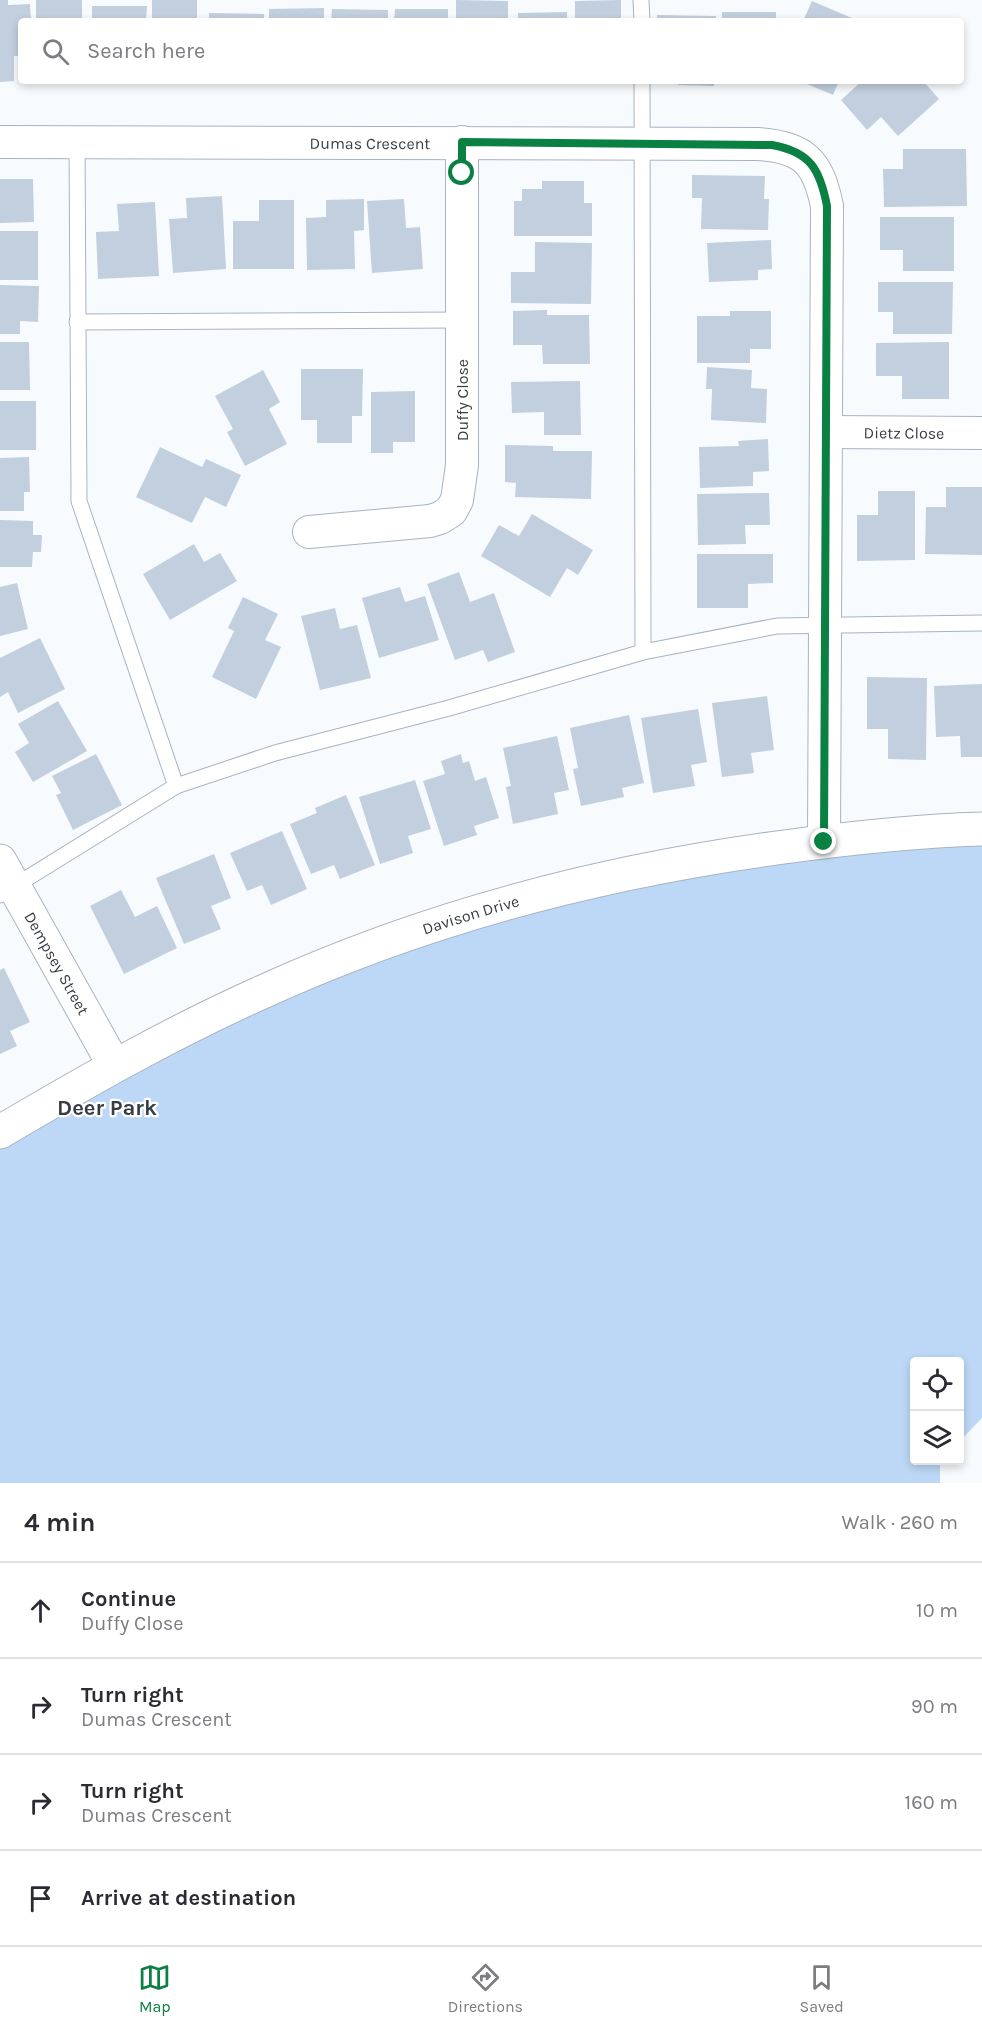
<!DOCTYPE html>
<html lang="en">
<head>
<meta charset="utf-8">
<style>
	body { margin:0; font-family:Karla,sans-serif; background:#f2f2f3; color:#2b2b33 }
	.controls { position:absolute; right:18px; bottom:18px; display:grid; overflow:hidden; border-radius:6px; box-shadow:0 3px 9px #0003 }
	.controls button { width:54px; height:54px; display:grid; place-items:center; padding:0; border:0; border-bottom:2px solid #e1e1e2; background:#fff; color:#2b2b33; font:30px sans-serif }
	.stop { position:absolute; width:18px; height:18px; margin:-14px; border:4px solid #0b8043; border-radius:50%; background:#fff }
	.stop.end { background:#0b8043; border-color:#fff; box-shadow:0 2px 6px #0008 }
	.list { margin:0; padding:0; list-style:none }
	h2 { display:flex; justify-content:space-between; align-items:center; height:78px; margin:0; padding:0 24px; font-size:26px }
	h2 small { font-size:20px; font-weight:400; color:#7c7c81 }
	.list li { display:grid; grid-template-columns:39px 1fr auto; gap:18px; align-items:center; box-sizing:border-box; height:96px; padding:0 24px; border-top:2px solid #e1e1e2 }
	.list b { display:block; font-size:22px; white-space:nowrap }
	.list p { margin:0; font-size:20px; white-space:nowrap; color:#7c7c81 }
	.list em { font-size:20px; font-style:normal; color:#7c7c81 }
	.icon { flex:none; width:33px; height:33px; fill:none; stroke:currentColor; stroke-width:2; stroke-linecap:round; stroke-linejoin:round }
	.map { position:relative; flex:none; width:982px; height:1483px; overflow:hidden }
	.search { position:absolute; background:#fff; box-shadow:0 3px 9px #0003; left:18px; right:18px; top:18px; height:66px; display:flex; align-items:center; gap:15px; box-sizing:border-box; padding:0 21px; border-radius:6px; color:#7c7c81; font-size:22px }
	.sheet { height:462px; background:#fff }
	nav { display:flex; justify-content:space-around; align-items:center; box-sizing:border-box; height:84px; border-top:2px solid #e1e1e2; background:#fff; font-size:16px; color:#7c7c81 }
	nav a { display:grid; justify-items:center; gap:3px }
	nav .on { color:#0b8043 }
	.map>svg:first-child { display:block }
	.green { fill:#bdd8f6 }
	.building { fill:#c2cfde }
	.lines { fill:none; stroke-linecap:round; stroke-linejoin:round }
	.service-casing { stroke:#a7b3c2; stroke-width:17 }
	.minor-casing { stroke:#a7b3c2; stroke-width:34 }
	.tertiary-casing { stroke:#a7b3c2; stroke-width:35 }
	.service { stroke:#fff; stroke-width:15 }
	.minor { stroke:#fff; stroke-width:32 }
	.tertiary { stroke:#fff; stroke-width:33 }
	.route { stroke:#0b8043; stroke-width:8 }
	.labels { text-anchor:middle; stroke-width:4.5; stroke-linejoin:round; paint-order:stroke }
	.street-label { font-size:16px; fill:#383d43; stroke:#fff }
	.district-label { font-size:22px; font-weight:bold; fill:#383d43; stroke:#fff }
</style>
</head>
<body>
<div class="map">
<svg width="982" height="1483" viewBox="0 0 982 1483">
	<rect width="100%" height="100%" fill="#f8fbfe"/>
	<!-- green -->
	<path class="green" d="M 982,829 L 982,1418 L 960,1441 L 960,1362 L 914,1362 L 914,1460 L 940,1461 L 940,1483 L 0,1483 L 0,1132 L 114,1065 L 497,907 Z"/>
	<!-- building -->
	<g class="building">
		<path d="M 0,0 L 8,0 L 8,5 L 30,4 L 31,21 L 21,21 L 21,56 L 14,56 L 14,81 L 0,82 Z"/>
		<rect x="36" y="0" width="46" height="21"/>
		<rect x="152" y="0" width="45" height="21"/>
		<path d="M 456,0 L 508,1 L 508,21 L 456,21 Z"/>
		<path d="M 621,0 L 621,21 L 575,21 L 575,1 Z"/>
		<path d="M 812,1 L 859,21 L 803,21 Z"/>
		<path d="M 92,6 L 147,6 L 146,21 L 92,21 Z"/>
		<path d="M 324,8 L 324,21 L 269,21 L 269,9 Z"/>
		<path d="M 332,9 L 388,10 L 388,21 L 331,21 Z"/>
		<path d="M 395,9 L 448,9 L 448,21 L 394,21 Z"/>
		<path d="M 567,12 L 567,21 L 518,21 L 518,13 Z"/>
		<rect x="722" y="12" width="54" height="9"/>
		<path d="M 209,13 L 264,14 L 264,21 L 209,21 Z"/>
		<path d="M 657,15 L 716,16 L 716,21 L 657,21 Z"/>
		<rect x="92" y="81" width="31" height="3"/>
		<rect x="152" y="81" width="31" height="2"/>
		<rect x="519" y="81" width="26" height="3"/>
		<path d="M 678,81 L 714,81 L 714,86 L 678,85 Z"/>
		<path d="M 800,81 L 839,81 L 833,95 Z"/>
		<path d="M 862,81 L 923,81 L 939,99 L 898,136 L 881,117 L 867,130 L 841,100 Z"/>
		<path d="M 903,149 L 966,149 L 967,206 L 884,207 L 883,169 L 903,169 Z"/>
		<path d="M 692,175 L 765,176 L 764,199 L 769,199 L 768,230 L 701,229 L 702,198 L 692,198 Z"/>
		<path d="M 0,179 L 33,179 L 34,222 L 0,223 Z"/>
		<path d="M 542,181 L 584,181 L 584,203 L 592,203 L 592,236 L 514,236 L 514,201 L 522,201 L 522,189 L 542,189 Z"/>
		<path d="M 222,196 L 226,269 L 173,273 L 169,219 L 187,218 L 186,198 Z"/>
		<path d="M 364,199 L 364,230 L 354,231 L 355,269 L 307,270 L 306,218 L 326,217 L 326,200 Z"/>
		<path d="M 404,199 L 406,228 L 420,227 L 423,269 L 372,273 L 367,201 Z"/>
		<path d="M 259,200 L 294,200 L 294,269 L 233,269 L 233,221 L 259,221 Z"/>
		<path d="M 155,202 L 159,276 L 98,279 L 96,232 L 119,231 L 117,204 Z"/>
		<path d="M 880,217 L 954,217 L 954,271 L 903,271 L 903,250 L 880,250 Z"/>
		<rect x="0" y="231" width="38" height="49"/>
		<path d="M 771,240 L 772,269 L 758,270 L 758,280 L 709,282 L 707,243 Z"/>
		<path d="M 535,242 L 592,243 L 591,304 L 511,303 L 511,272 L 535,272 Z"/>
		<path d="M 878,282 L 953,282 L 952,334 L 893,334 L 893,312 L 878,312 Z"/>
		<path d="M 0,285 L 39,286 L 38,322 L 20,321 L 20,334 L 0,334 Z"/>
		<path d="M 547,310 L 547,315 L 589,315 L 590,364 L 543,364 L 542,345 L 513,345 L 513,311 Z"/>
		<path d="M 730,311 L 771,311 L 771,349 L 750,349 L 750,363 L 697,363 L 697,316 L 730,316 Z"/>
		<path d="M 0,342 L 29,342 L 30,390 L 0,390 Z"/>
		<path d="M 949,342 L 949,399 L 902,399 L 902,376 L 876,376 L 876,343 Z"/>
		<path d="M 707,367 L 752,370 L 751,388 L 767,389 L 766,423 L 711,420 L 712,389 L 706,389 Z"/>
		<path d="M 301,369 L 363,369 L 362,416 L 352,416 L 352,443 L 317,443 L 317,420 L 301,420 Z"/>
		<path d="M 263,370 L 280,402 L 269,409 L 287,444 L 245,466 L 227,432 L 233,429 L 215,396 Z"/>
		<path d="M 580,381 L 581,435 L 544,435 L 544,412 L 512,413 L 511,382 Z"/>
		<path d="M 415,391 L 415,442 L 393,442 L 393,453 L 371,453 L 371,392 Z"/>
		<rect x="0" y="401" width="36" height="49"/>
		<path d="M 768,439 L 769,471 L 753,472 L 753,486 L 700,488 L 699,447 L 739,446 L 738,441 Z"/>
		<path d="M 505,445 L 553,446 L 553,451 L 592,451 L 591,499 L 515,497 L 516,483 L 505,482 Z"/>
		<path d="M 160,447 L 202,467 L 206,459 L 241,475 L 226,507 L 205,497 L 192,523 L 136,497 Z"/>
		<path d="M 29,457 L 30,492 L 24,492 L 24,511 L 0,511 L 0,458 Z"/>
		<path d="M 946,487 L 982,487 L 982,555 L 925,554 L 926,507 L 946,507 Z"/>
		<path d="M 878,491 L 915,491 L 915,560 L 857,561 L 857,515 L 878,515 Z"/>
		<path d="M 769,493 L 770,525 L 745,525 L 746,544 L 698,545 L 697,494 Z"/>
		<path d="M 532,514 L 593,550 L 578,575 L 567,568 L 550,597 L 481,556 L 499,525 L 519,536 Z"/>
		<path d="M 0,520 L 33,521 L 33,535 L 42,535 L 41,552 L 33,552 L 32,567 L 0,567 Z"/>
		<path d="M 194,544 L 204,562 L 220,553 L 237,581 L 170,620 L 143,574 Z"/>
		<path d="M 697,554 L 773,554 L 773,583 L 748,584 L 748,608 L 697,608 Z"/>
		<path d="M 459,572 L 470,602 L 494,593 L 515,652 L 488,662 L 483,650 L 455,660 L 427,584 Z"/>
		<path d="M 17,583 L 28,629 L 0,636 L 0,587 Z"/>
		<path d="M 400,587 L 405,602 L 425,596 L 439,640 L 379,658 L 362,598 Z"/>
		<path d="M 243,597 L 278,614 L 265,640 L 281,647 L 256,699 L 212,677 L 234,631 L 228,628 Z"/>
		<path d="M 335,608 L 340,629 L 357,625 L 371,678 L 320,690 L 301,616 Z"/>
		<path d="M 40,638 L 65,689 L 18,713 L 8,692 L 0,697 L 0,658 Z"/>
		<path d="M 867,677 L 927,678 L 926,760 L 888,759 L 888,729 L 867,729 Z"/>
		<path d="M 982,684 L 982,757 L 961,757 L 960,736 L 936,737 L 934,686 Z"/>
		<path d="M 767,696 L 774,750 L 751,753 L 754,773 L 722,777 L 712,703 Z"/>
		<path d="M 58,701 L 87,751 L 33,782 L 15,752 L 29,743 L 18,724 Z"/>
		<path d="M 698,709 L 707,762 L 691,765 L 695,786 L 653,793 L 641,718 Z"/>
		<path d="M 629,715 L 644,783 L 622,788 L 624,797 L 581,806 L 573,769 L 578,768 L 570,728 Z"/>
		<path d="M 557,736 L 569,790 L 554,793 L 558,814 L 513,824 L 506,787 L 511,786 L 503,748 Z"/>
		<path d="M 96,754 L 122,805 L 73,830 L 56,795 L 61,793 L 52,776 Z"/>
		<path d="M 461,754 L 463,763 L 469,761 L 475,781 L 486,777 L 499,818 L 474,826 L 477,835 L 444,846 L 423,781 L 445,774 L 441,761 Z"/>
		<path d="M 415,780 L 431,829 L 408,836 L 413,853 L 380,864 L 359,797 Z"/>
		<path d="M 346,795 L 375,865 L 340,879 L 334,865 L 311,874 L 290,824 L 317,813 L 315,808 Z"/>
		<path d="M 282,831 L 307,889 L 271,905 L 262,885 L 247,891 L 230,853 Z"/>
		<path d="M 214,854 L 231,898 L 211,906 L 221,929 L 184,944 L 156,878 Z"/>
		<path d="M 121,890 L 135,917 L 157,906 L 177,948 L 124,974 L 90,906 Z"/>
		<path d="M 4,968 L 30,1022 L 10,1031 L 17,1046 L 0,1054 L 0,970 Z"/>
	</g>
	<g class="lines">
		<defs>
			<g id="service">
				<path d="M 641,0 L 642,21"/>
				<path d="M 642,81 L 643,652"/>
				<path d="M 77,141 L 79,501 L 176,786"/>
				<path d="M 77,322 L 462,320"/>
				<path d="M 0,895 L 176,786 L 275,753 L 449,708 L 643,652 L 777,626 L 982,623"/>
			</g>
			<g id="minor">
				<path id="s1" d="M 0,142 L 758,144 C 804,147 818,162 827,206 L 824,841"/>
				<path id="s2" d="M 826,432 L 982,433"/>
				<path d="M 309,532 L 430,521 L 440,518 L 451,511 L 457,500 L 462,465 L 462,142"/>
			</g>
			<g id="tertiary">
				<path id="s3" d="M 0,861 L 114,1065"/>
				<path id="s4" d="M 0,1132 C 85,1082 169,1034 258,994 C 423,918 604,871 784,847 C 850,838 916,831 982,829"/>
			</g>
		</defs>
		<!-- service casing -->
		<use href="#service" class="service-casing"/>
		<!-- minor casing -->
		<use href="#minor" class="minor-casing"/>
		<!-- tertiary casing -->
		<use href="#tertiary" class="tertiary-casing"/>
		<!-- service -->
		<use href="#service" class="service"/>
		<!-- minor -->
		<use href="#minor" class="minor"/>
		<!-- tertiary -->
		<use href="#tertiary" class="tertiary"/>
	</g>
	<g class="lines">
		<!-- route -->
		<path class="route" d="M 462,173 L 462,142 L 772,145 C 811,152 820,170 827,206 L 824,842"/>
	</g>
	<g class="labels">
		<!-- street labels -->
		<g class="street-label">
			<text dy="6" stroke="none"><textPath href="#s1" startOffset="370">Dumas Crescent</textPath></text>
			<text transform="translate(462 400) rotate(-90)" y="6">Duffy Close</text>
			<text dy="6" stroke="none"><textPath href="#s2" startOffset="78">Dietz Close</textPath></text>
			<text dy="6" stroke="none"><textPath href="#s4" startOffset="520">Davison Drive</textPath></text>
			<text dy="6" stroke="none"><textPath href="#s3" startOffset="117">Dempsey Street</textPath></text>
		</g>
		<!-- district labels -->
		<g class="district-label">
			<text x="107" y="1115">Deer Park</text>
		</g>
	</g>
</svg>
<div class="controls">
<button><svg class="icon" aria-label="locate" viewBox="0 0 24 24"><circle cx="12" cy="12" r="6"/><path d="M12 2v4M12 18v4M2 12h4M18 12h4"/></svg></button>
<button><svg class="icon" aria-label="layers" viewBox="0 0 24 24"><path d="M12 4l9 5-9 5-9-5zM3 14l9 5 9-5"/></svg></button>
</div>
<div class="stop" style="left:462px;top:173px"></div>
<div class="stop end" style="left:824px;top:842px"></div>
<div class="search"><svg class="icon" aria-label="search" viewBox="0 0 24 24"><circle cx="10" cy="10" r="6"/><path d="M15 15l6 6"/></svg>Search here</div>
</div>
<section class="sheet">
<h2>4 min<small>Walk · 260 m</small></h2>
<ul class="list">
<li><svg class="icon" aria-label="ahead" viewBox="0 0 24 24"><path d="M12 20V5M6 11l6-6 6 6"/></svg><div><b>Continue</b><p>Duffy Close</p></div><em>10 m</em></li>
<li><svg class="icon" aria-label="right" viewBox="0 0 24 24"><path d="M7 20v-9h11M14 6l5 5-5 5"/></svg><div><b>Turn right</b><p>Dumas Crescent</p></div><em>90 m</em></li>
<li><svg class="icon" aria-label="right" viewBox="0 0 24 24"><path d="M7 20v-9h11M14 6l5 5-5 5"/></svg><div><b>Turn right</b><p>Dumas Crescent</p></div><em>160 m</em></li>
<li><svg class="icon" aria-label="arrive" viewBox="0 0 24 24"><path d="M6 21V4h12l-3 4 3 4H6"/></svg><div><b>Arrive at destination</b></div></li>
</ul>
</section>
<nav>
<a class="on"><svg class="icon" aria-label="map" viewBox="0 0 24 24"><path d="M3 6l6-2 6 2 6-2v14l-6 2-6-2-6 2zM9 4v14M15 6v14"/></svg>Map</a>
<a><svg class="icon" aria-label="directions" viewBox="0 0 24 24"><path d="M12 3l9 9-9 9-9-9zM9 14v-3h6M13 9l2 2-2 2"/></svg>Directions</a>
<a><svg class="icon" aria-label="saved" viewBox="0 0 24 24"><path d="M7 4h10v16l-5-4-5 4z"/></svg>Saved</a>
</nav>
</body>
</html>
